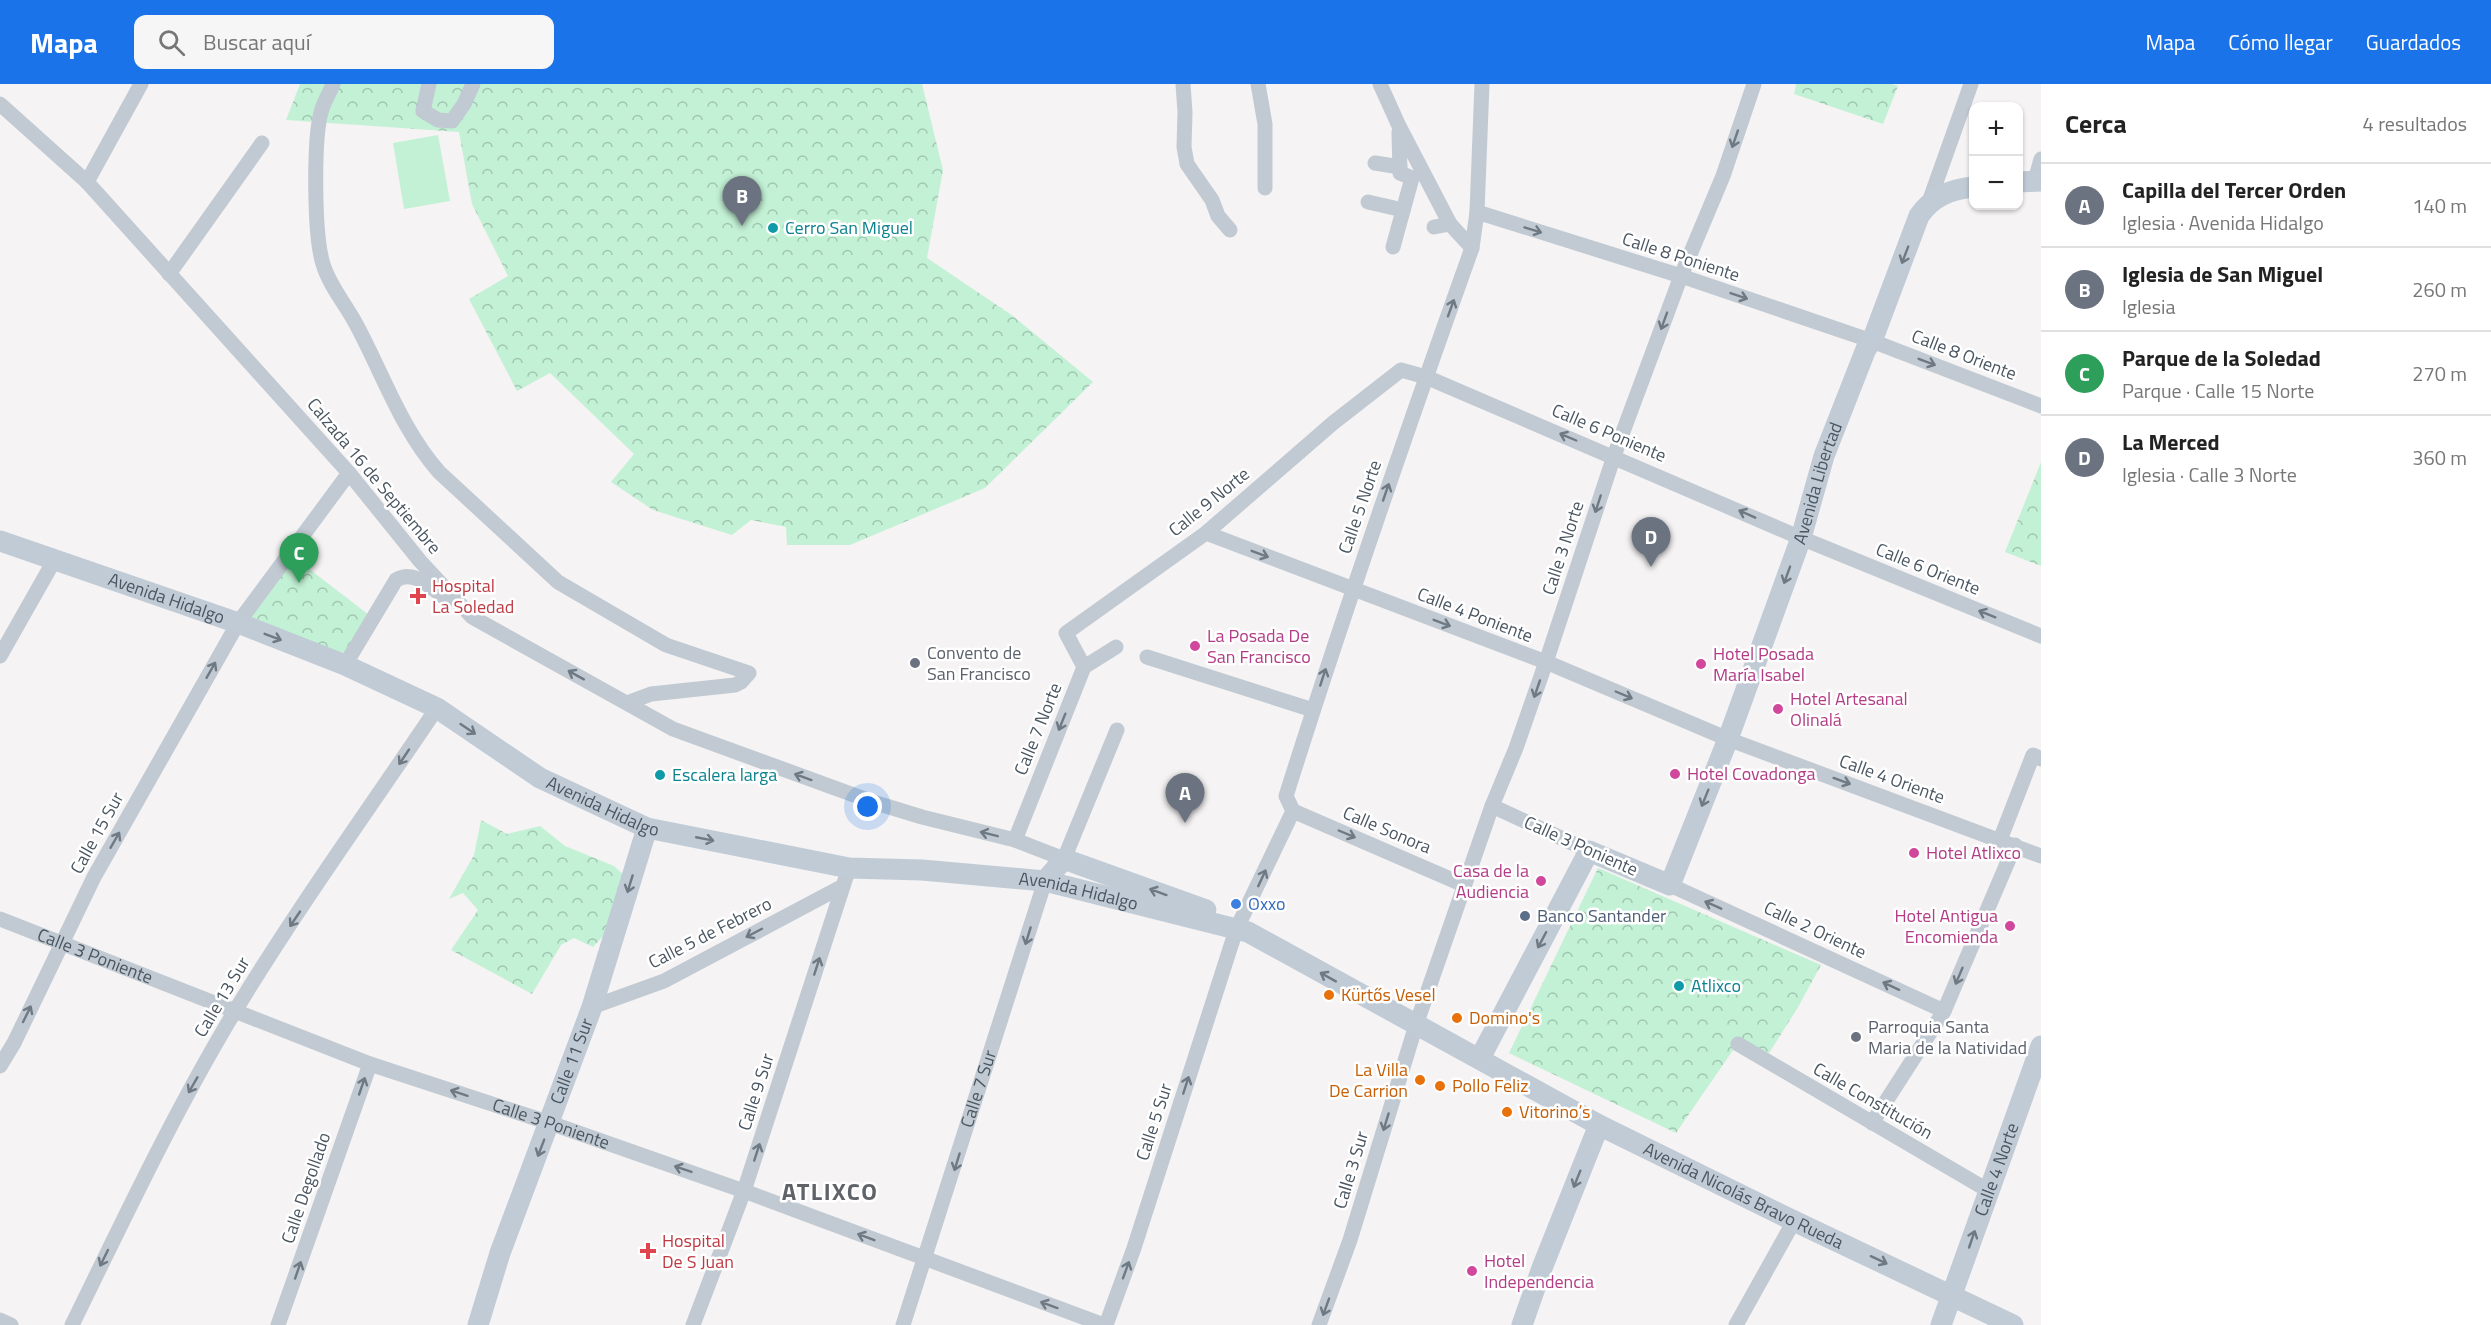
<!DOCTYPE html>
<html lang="es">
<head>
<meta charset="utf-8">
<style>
	body { margin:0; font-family:"Titillium Web",sans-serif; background:#f6f6f6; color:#222 }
	.controls { position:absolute; right:18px; top:18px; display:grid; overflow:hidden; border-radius:12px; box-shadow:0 2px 4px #0004 }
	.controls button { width:54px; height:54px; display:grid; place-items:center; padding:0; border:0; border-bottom:2px solid #e0e0e0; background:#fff; color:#222; font:30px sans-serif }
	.you { position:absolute; left:868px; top:723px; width:21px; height:21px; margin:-15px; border:4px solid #fff; border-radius:50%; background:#1a73e8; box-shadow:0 0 0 9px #1a73e833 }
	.badge { display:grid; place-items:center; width:39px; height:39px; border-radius:50%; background:#1a73e8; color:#fff; font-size:20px; font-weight:700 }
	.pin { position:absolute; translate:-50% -50px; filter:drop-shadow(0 2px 3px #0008) }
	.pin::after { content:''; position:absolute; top:32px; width:21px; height:18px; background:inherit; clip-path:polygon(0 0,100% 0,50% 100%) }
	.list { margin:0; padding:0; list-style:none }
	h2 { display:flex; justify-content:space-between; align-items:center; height:78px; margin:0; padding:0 24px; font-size:26px }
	h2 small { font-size:20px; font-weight:400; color:#767676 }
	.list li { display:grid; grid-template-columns:39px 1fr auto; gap:18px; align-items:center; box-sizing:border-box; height:84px; padding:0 24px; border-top:2px solid #e0e0e0 }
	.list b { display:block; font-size:22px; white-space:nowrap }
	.list p { margin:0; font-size:20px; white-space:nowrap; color:#767676 }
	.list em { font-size:20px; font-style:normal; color:#767676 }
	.icon { flex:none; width:33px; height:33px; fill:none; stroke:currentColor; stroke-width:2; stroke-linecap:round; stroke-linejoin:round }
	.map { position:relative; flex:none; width:2041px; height:1241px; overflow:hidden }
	header { display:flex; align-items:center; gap:36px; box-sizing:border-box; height:84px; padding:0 30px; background:#1a73e8; color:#fff }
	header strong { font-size:28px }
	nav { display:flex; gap:33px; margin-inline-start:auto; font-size:21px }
	.search { width:420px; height:54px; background:#f6f6f6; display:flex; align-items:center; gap:15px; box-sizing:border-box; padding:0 21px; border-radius:12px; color:#767676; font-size:22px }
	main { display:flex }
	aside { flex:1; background:#fff }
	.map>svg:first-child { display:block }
	.forest { fill:url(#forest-crowns) }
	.pitch { fill:#c3f1d5 }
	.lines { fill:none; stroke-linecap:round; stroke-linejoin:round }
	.street { stroke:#c1cad2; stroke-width:15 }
	.secondary { stroke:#c1cbd6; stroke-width:21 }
	.oneway { stroke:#6e7983 }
	.oneway2 { stroke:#6e7984 }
	.culture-dot { fill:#0f9aa8; stroke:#fff; stroke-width:2 }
	.health-dot { fill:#e0444e; stroke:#fff; stroke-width:2 }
	.hotel-dot { fill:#d1479c; stroke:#fff; stroke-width:2 }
	.worship-dot { fill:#6b7280; stroke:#fff; stroke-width:2 }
	.shop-dot { fill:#3f7fe0; stroke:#fff; stroke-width:2 }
	.service-dot { fill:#5c6f8a; stroke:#fff; stroke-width:2 }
	.food-dot { fill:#e8710a; stroke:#fff; stroke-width:2 }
	.labels { text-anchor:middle; stroke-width:5; stroke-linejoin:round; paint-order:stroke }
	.culture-label { font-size:18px; fill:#0d838f; stroke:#fff; text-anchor:start }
	.street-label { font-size:18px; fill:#4a5661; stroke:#fff }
	.health-label { font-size:18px; fill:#be3a42; stroke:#fff; text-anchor:start }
	.hotel-label { font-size:18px; fill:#b23c85; stroke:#fff; text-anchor:start }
	.worship-label { font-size:18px; fill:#5b616d; stroke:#fff; text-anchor:start }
	.shop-label { font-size:18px; fill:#366cbe; stroke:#fff; text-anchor:start }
	.service-label { font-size:18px; fill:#4e5e75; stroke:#fff; text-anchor:start }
	.food-label { font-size:18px; fill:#c56008; stroke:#fff; text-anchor:start }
	.district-label { font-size:24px; font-weight:bold; letter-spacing:1.5px; fill:#5f6368; stroke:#fff }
</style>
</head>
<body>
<header>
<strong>Mapa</strong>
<div class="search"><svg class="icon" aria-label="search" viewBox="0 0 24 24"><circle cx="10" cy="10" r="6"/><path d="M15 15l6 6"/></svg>Buscar aquí</div>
<nav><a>Mapa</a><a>Cómo llegar</a><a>Guardados</a></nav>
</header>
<main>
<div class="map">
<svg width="2041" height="1241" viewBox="0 0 2041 1241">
	<defs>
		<pattern id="forest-crowns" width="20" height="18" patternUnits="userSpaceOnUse" patternTransform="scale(1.5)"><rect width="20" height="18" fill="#c3f1d5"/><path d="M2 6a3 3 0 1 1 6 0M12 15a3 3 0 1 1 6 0" fill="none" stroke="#a0c6b0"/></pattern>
	</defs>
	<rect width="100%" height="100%" fill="#f5f3f3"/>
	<!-- forest -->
	<g class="forest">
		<path d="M 300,0 L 922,0 L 943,86 L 927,174 L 1013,232 L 1093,298 L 985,404 L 850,461 L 787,461 L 786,443 L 751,436 L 732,451 L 653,426 L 611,398 L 634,370 L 550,289 L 517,307 L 469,215 L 508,192 L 472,120 L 459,48 L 286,36 Z"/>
		<path d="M 1796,0 L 1892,0 L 1898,2 L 1883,40 L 1794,10 Z"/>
		<path d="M 2041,378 L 2041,482 L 2005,468 Z"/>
		<path d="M 291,471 L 369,531 L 342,572 L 245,534 Z"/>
		<path d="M 481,736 L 507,750 L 540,742 L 565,762 L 614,782 L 627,794 L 605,850 L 593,863 L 574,854 L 561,861 L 532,910 L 451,866 L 478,826 L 463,809 L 449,815 L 474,771 Z"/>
		<path d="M 1598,784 L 1821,881 L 1797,925 L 1769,969 L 1740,956 L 1676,1049 L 1509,969 Z"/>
	</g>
	<!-- pitch -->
	<path class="pitch" d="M 438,51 L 450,117 L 404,125 L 393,59 Z"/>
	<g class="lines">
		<!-- street -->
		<g class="street">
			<path d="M 333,0 C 330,8 325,16 322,25 C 313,52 314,152 323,180 C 329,201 346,221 356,240 C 383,290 401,345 439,388 L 558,498 L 666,561 L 749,589 L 741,598 L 735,601 L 651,610 L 627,619"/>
			<path d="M 429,0 L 423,27 L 438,36 L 452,37 L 464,20 L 473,0"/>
			<path d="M 1183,0 L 1185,28 L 1184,63 L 1187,80 L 1212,116 L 1218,132 L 1230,146"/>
			<path d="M 1258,0 L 1265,40 L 1265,104"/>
			<path d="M 1380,0 L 1399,42 L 1450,140 L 1472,164"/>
			<path d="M 0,20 L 87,98 L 349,389 L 420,477 L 472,533 L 673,645 L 873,718 L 922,733 L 1015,756 L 1064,775 L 1117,646"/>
			<path d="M 1375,79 L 1400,83"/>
			<path d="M 2035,97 L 2041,75"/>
			<path d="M 87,98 L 141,0"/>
			<path d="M 1368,118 L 1403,126"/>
			<path d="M 1929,118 L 1971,0"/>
			<path d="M 1477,128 L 1681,192 L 1872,257 L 2041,322"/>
			<path d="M 1434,143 L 1450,140"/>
			<path d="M 1393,163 L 1412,94 L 1400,89 L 1399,48"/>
			<path d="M 169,190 L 262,59"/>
			<path d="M 1206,449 L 1546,578 L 1728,655 L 2041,772"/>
			<path d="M 0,572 L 55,475"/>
			<path d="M 1147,573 L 1313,626"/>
			<path d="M 345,581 L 396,496 C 414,485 430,503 445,514"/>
			<path d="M 1084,583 L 1066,549 L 1206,449 L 1333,339 L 1401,286 L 1426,293 L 1801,454 L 2041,552"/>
			<path d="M 1492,722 L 1589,767"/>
			<path d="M 1293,727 L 1464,801"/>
			<path d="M 1015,756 L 1084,583 L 1116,563"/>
			<path d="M 2000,756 L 2033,671 L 2041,675"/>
			<path d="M 1670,801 L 1944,927"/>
			<path id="s1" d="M 0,835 L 370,980 L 550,1039 L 744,1107 L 1104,1241"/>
			<path d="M 592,923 L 664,897 L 843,802"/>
			<path d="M 1738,960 L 1989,1107"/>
			<path d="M 0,982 L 14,959 L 94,793 L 238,539 L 349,389"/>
			<path d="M 1872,1039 L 1944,927 L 2015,761"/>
			<path d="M 0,1236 L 11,1241"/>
			<path d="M 72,1241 C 124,1135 174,1028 235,927 C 298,823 369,725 437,624"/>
			<path d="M 278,1241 L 370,980"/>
			<path d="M 693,1241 L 744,1107 L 849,784"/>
			<path id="s2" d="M 903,1241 L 1045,797"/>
			<path d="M 1106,1241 L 1134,1164 L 1236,846 L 1293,727 L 1286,712 C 1344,528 1407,346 1472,164 L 1477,128 L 1482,0"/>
			<path d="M 1319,1241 L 1350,1156 L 1416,941 L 1492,722 L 1516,664 L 1546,578 L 1614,372 L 1681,192 L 1723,92 L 1754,0"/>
			<path d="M 1736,1241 L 1794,1137"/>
		</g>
		<!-- secondary -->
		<g class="secondary">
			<path d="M 2018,98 L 2041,97"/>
			<path id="s3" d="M 0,457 L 238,539 L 345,581 L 437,624 L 540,694 L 647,744 L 849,784 L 922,786 L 1045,797 L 1248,848 L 1599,1041 L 1794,1137 L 2013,1241"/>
			<path d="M 1045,797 L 1064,775 L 1206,826"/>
			<path id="s4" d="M 1480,974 L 1589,767 L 1670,801 L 1728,655 L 1801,454 L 1824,372 L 1866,265 L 1872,257 L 1919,132 C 1932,113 1950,105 1974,103"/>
			<path id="s5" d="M 478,1241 L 500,1169 L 592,923 L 647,744"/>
			<path d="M 1522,1241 L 1542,1184 L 1599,1041"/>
			<path id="s6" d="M 1941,1241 L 2041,962"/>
		</g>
	</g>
	<!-- one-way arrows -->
	<defs><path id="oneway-shaft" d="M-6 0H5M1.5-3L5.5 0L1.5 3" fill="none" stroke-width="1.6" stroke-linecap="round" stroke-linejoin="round" transform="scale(1.5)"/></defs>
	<g class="oneway">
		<use href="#oneway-shaft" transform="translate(1735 55) rotate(109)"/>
		<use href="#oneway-shaft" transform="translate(1533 146) rotate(17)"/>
		<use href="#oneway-shaft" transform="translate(1739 212) rotate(19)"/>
		<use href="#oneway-shaft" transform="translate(1451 224) rotate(-70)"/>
		<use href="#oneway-shaft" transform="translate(1664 237) rotate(110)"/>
		<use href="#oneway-shaft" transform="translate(1927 278) rotate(21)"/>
		<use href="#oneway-shaft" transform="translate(1568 353) rotate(-157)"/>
		<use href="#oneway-shaft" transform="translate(1386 408) rotate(-71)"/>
		<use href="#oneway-shaft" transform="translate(1598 420) rotate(108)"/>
		<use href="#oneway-shaft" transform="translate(1747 430) rotate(-156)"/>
		<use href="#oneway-shaft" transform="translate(1260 470) rotate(21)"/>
		<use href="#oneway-shaft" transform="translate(1987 530) rotate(-158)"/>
		<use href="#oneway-shaft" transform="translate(1442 539) rotate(21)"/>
		<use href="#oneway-shaft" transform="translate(211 586) rotate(-60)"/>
		<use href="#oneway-shaft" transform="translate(576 591) rotate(-151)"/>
		<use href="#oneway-shaft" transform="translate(1323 593) rotate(-72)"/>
		<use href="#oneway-shaft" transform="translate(1537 605) rotate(109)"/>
		<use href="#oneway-shaft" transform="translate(1624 611) rotate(23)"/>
		<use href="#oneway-shaft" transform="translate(1062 638) rotate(112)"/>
		<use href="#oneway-shaft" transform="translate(404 673) rotate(124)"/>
		<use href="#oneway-shaft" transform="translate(803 693) rotate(-160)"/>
		<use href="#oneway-shaft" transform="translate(1842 697) rotate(20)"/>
		<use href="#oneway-shaft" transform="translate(989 750) rotate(-166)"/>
		<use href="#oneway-shaft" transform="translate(1347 750) rotate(23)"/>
		<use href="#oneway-shaft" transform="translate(115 756) rotate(-60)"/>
		<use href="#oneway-shaft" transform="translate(1262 794) rotate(-65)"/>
		<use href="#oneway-shaft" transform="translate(1713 821) rotate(-156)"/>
		<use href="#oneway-shaft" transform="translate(295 835) rotate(124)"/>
		<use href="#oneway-shaft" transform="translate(754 849) rotate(152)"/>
		<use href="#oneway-shaft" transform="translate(1028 852) rotate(107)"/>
		<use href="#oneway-shaft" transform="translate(817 882) rotate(-72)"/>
		<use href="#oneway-shaft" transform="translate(1959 892) rotate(113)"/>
		<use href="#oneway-shaft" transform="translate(1891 902) rotate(-155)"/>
		<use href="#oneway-shaft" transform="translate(27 930) rotate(-64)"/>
		<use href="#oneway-shaft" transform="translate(193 1001) rotate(120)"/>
		<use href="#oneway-shaft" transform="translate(1186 1001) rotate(-72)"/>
		<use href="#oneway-shaft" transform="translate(362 1002) rotate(-71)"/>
		<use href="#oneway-shaft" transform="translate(459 1009) rotate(-162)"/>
		<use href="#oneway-shaft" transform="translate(1386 1038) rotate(107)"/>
		<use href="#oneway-shaft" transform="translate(757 1068) rotate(-72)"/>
		<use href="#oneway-shaft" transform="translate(957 1078) rotate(107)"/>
		<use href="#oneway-shaft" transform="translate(683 1085) rotate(-161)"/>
		<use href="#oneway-shaft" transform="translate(866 1153) rotate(-159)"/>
		<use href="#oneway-shaft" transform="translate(104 1174) rotate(116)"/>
		<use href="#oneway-shaft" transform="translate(298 1186) rotate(-71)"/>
		<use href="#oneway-shaft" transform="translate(1126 1186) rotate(-70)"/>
		<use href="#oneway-shaft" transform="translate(1049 1221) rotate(-160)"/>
		<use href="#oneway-shaft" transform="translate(1326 1223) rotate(110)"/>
	</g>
	<g class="oneway2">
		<use href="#oneway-shaft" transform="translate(1905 171) rotate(111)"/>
		<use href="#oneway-shaft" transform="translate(1787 491) rotate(110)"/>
		<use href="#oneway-shaft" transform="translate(273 553) rotate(21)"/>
		<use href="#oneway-shaft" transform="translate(468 645) rotate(34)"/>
		<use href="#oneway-shaft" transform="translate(1705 714) rotate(112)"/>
		<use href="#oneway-shaft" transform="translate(705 755) rotate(11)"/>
		<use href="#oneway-shaft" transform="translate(630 800) rotate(107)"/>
		<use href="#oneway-shaft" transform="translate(1158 808) rotate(-160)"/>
		<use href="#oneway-shaft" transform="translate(1542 856) rotate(118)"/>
		<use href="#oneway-shaft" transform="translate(1328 893) rotate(-151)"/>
		<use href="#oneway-shaft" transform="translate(541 1064) rotate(111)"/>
		<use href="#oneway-shaft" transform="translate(1577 1095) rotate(112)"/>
		<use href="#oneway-shaft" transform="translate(1972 1155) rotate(-71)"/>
		<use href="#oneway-shaft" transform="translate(1879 1176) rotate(25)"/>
	</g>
	<!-- markers -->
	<g class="culture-dot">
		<circle cx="773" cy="144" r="6"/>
		<circle cx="660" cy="691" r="6"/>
		<circle cx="1679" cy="902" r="6"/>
	</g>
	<g class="health-dot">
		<path d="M415 503h6v6h6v6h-6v6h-6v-6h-6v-6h6z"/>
		<path d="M645 1158h6v6h6v6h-6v6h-6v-6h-6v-6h6z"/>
	</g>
	<g class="hotel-dot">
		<circle cx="1195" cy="562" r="6"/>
		<circle cx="1701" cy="580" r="6"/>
		<circle cx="1778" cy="625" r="6"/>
		<circle cx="1675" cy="690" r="6"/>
		<circle cx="1914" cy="769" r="6"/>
		<circle cx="1541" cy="797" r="6"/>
		<circle cx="2010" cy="842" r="6"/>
		<circle cx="1472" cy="1187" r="6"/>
	</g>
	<g class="worship-dot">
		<circle cx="915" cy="579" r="6"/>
		<circle cx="1856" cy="953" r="6"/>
	</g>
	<circle class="shop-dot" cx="1236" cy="820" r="6"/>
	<circle class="service-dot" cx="1525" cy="832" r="6"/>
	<g class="food-dot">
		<circle cx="1329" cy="911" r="6"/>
		<circle cx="1457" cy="934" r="6"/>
		<circle cx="1420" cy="996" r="6"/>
		<circle cx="1440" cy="1002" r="6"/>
		<circle cx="1507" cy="1028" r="6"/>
	</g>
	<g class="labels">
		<!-- culture labels -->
		<g class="culture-label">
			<text x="785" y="150">Cerro San Miguel</text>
			<text x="672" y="697">Escalera larga</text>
			<text x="1691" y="908">Atlixco</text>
		</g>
		<!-- street labels -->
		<g class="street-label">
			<text transform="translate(1681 173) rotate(18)" y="6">Calle 8 Poniente</text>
			<text transform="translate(1964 271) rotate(21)" y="6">Calle 8 Oriente</text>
			<text transform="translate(1609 349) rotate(23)" y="6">Calle 6 Poniente</text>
			<text transform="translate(374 392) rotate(50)" y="6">Calzada 16 de Septiembre</text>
			<text dy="6" stroke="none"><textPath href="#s4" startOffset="750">Avenida Libertad</textPath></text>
			<text transform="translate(1209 418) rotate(-39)" y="6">Calle 9 Norte</text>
			<text transform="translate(1360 423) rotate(-71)" y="6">Calle 5 Norte</text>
			<text transform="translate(1563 464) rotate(-72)" y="6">Calle 3 Norte</text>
			<text transform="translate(1928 485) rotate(22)" y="6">Calle 6 Oriente</text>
			<text dy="6" stroke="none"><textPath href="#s3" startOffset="176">Avenida Hidalgo</textPath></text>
			<text transform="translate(1475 531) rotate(21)" y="6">Calle 4 Poniente</text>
			<text transform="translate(1038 645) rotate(-68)" y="6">Calle 7 Norte</text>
			<text transform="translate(1892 695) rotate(20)" y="6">Calle 4 Oriente</text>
			<text dy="6" stroke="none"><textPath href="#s3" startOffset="662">Avenida Hidalgo</textPath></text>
			<text transform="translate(1387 746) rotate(23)" y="6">Calle Sonora</text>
			<text transform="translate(97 749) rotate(-61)" y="6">Calle 15 Sur</text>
			<text transform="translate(1581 762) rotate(24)" y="6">Calle 3 Poniente</text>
			<text dy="6" stroke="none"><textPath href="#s3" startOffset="1148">Avenida Hidalgo</textPath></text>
			<text transform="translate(1815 846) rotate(25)" y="6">Calle 2 Oriente</text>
			<text transform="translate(710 849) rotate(-27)" y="6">Calle 5 de Febrero</text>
			<text dy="6" stroke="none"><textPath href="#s1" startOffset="102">Calle 3 Poniente</textPath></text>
			<text transform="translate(222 913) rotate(-59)" y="6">Calle 13 Sur</text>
			<text dy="6" stroke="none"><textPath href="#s5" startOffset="280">Calle 11 Sur</textPath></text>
			<text dy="6" stroke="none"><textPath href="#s2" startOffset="248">Calle 7 Sur</textPath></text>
			<text transform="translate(756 1008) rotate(-72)" y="6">Calle 9 Sur</text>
			<text transform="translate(1873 1017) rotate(30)" y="6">Calle Constitución</text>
			<text transform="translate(1154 1038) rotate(-72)" y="6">Calle 5 Sur</text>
			<text dy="6" stroke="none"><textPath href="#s1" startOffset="588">Calle 3 Poniente</textPath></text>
			<text transform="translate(1351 1086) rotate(-73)" y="6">Calle 3 Sur</text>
			<text dy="6" stroke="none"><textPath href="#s6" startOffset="165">Calle 4 Norte</textPath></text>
			<text transform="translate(306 1104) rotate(-71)" y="6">Calle Degollado</text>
			<text dy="6" stroke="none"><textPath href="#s3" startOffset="1884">Avenida Nicolás Bravo Rueda</textPath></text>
		</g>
		<!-- health labels -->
		<g class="health-label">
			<text x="432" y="508">Hospital<tspan x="432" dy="21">La Soledad</tspan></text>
			<text x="662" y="1163">Hospital<tspan x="662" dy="21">De S Juan</tspan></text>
		</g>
		<!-- hotel labels -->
		<g class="hotel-label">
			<text x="1207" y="558">La Posada De<tspan x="1207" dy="21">San Francisco</tspan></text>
			<text x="1713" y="576">Hotel Posada<tspan x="1713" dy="21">María Isabel</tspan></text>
			<text x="1790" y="621">Hotel Artesanal<tspan x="1790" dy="21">Olinalá</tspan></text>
			<text x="1687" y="696">Hotel Covadonga</text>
			<text x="1926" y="775">Hotel Atlixco</text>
			<text x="1529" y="793" text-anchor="end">Casa de la<tspan x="1529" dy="21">Audiencia</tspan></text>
			<text x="1998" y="838" text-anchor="end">Hotel Antigua<tspan x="1998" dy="21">Encomienda</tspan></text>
			<text x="1484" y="1183">Hotel<tspan x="1484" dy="21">Independencia</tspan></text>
		</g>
		<!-- worship labels -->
		<g class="worship-label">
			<text x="927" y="575">Convento de<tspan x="927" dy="21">San Francisco</tspan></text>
			<text x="1868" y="949">Parroquia Santa<tspan x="1868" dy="21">Maria de la Natividad</tspan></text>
		</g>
		<!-- shop labels -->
		<g class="shop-label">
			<text x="1248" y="826">Oxxo</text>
		</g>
		<!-- service labels -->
		<g class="service-label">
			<text x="1537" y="838">Banco Santander</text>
		</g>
		<!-- food labels -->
		<g class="food-label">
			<text x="1341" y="917">Kürtős Vesel</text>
			<text x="1469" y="940">Domino's</text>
			<text x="1408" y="992" text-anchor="end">La Villa<tspan x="1408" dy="21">De Carrion</tspan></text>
			<text x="1452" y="1008">Pollo Feliz</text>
			<text x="1519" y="1034">Vitorino’s</text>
		</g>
		<!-- district labels -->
		<g class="district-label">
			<text x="830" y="1116">ATLIXCO</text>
		</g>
	</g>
</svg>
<div class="controls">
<button>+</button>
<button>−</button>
</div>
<div class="you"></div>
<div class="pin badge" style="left:1185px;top:739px;background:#6b7280">A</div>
<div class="pin badge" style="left:742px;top:142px;background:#6b7280">B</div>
<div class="pin badge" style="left:299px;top:499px;background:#2e9e5b">C</div>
<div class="pin badge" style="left:1651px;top:483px;background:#6b7280">D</div>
</div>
<aside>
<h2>Cerca<small>4 resultados</small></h2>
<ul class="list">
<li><span class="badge" style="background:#6b7280">A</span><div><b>Capilla del Tercer Orden</b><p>Iglesia · Avenida Hidalgo</p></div><em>140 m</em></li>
<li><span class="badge" style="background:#6b7280">B</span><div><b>Iglesia de San Miguel</b><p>Iglesia</p></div><em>260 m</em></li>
<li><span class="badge" style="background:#2e9e5b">C</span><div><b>Parque de la Soledad</b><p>Parque · Calle 15 Norte</p></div><em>270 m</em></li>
<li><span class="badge" style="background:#6b7280">D</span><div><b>La Merced</b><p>Iglesia · Calle 3 Norte</p></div><em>360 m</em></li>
</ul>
</aside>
</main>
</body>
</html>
